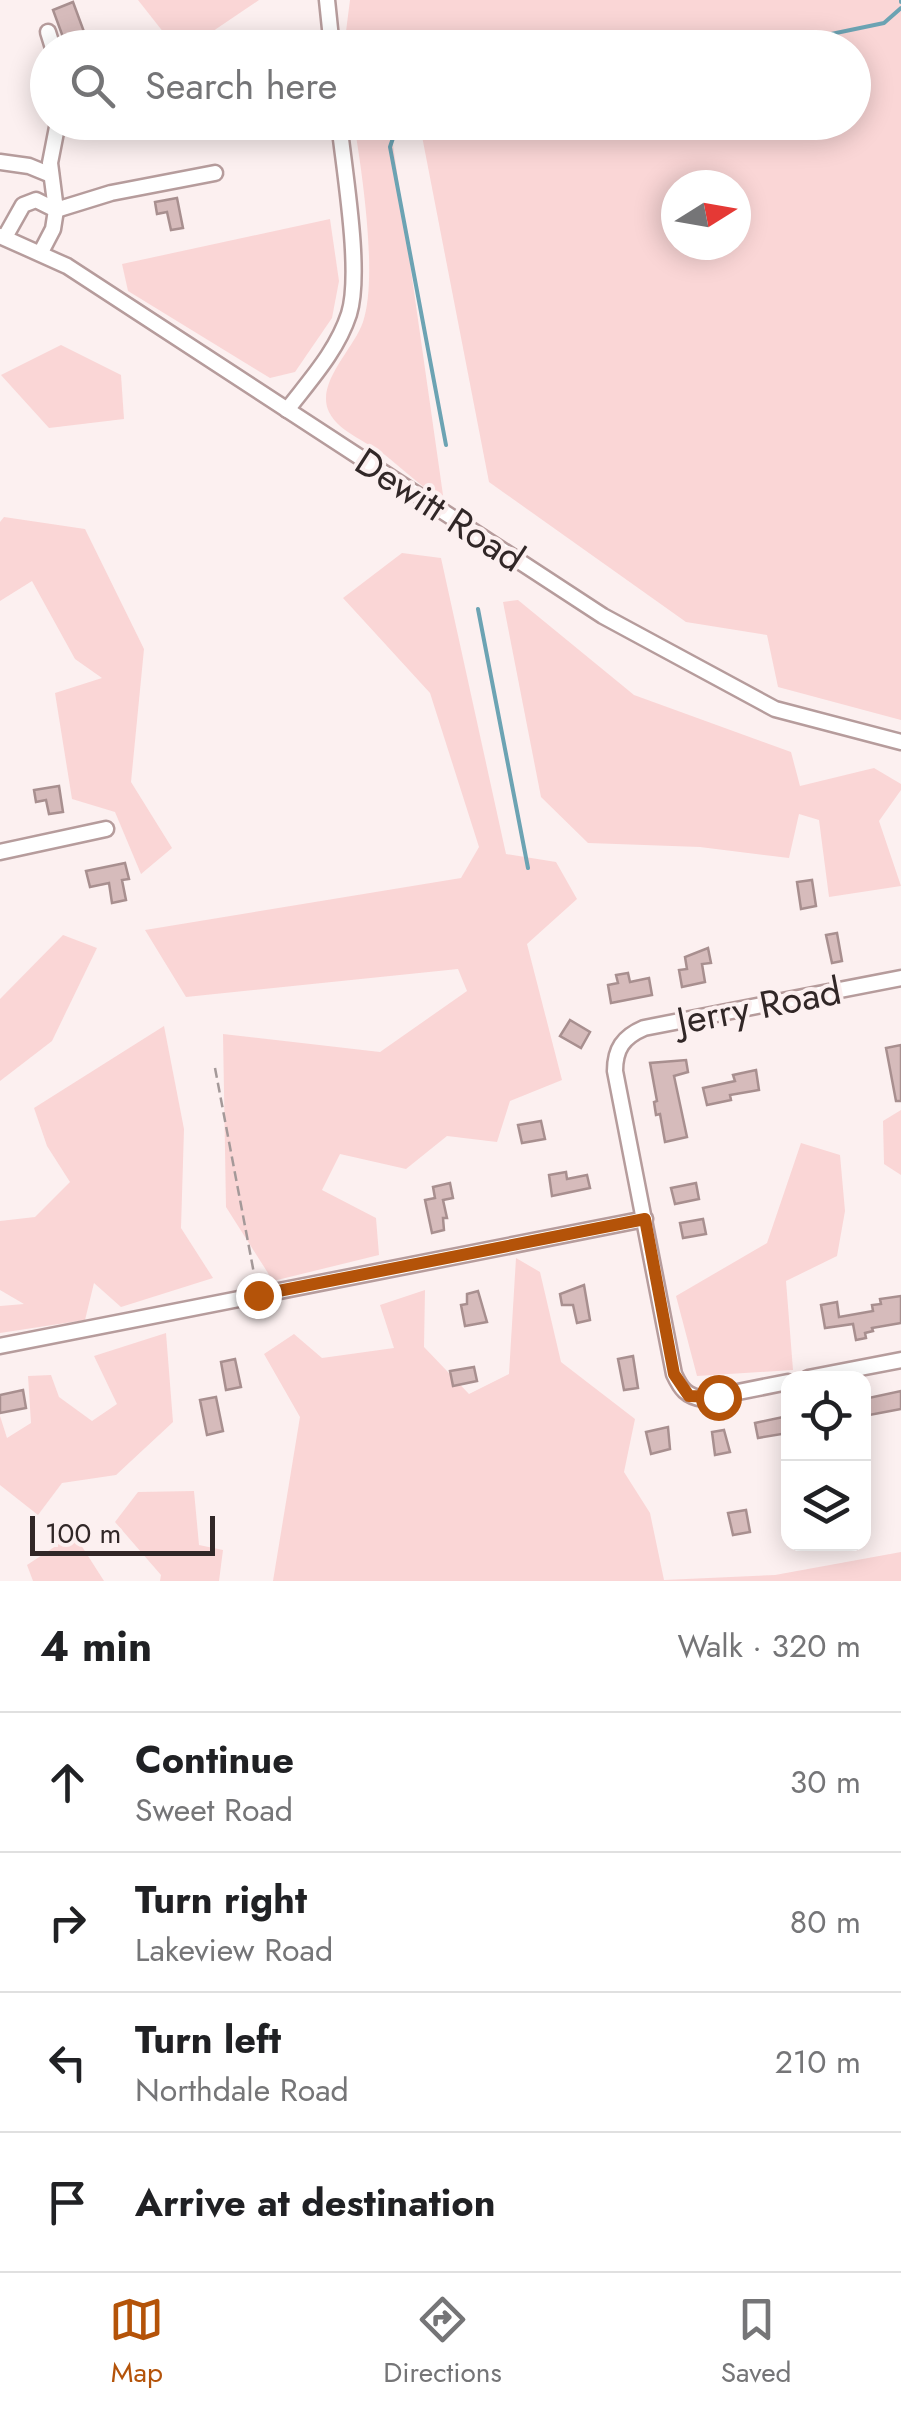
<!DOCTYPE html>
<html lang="en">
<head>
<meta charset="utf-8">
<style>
	body { margin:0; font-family:Jost,sans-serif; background:#f6f6f6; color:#202124 }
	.controls { position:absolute; right:30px; bottom:30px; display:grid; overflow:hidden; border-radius:20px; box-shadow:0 5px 25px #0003 }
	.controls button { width:90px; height:90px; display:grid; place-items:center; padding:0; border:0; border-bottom:2px solid #e0e0e0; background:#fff; color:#202124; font:50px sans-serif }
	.compass { position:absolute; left:661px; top:170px; width:90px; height:90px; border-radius:50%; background:#fff; box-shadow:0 5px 25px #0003; rotate:79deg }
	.scale { position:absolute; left:30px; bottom:25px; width:185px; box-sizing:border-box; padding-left:10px; border:5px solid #312727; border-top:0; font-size:28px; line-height:35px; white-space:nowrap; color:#312727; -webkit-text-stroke:8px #fcf0f0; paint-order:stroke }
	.stop { position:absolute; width:30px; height:30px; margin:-22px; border:8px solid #b45309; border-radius:50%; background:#fff }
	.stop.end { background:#b45309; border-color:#fff; box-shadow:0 2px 10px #0008 }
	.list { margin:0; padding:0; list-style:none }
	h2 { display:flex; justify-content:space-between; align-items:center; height:130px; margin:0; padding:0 40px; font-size:42px }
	h2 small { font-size:32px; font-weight:400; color:#757577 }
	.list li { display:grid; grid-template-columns:65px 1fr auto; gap:30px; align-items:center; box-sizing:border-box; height:140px; padding:0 40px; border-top:2px solid #e0e0e0 }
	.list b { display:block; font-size:38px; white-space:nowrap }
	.list p { margin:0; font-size:32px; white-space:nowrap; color:#757577 }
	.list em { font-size:32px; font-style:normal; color:#757577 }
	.icon { flex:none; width:55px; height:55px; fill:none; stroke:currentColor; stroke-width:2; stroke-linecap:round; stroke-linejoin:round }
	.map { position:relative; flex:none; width:901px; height:1581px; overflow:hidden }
	.search { position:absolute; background:#fff; box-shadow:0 5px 25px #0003; left:30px; right:30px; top:30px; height:110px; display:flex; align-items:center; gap:25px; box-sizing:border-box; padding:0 35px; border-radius:55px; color:#757577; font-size:38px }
	.sheet { height:690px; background:#fff }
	nav { display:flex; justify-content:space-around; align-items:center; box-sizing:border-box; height:140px; border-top:2px solid #e0e0e0; background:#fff; font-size:28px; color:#757577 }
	nav a { display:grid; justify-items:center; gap:5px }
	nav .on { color:#b45309 }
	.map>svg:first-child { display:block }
	.green { fill:#fad6d6; fill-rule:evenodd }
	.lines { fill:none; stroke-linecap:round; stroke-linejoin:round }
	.stream { stroke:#6ca3b3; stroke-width:4 }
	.building { fill:#d6bbbb; stroke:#a88f8f; stroke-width:2.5 }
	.minor-casing { stroke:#b69c9c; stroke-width:19 }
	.path { stroke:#a49999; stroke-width:2.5; stroke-dasharray:10 5; stroke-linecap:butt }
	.minor { stroke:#fff; stroke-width:14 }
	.route { stroke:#b45309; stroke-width:12 }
	.labels { text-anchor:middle; stroke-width:8; stroke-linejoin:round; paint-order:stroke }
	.street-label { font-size:38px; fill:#312727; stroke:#fcf0f0 }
</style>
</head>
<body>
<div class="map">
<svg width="901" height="1581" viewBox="0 0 901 1581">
	<rect width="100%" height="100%" fill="#fcf0f0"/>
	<!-- green -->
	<g class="green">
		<path d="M 138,0 L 259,0 L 188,48 L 175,47 Z"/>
		<path d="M 350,0 L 901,0 L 901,720 L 778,687 L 767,635 L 686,622 L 489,482 L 421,131 L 395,123 L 854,122 L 854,48 L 344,47 ZM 736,185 L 736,245 L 676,245 L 676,185 Z"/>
		<path d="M 354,123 L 390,123 L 444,502 C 425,489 408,474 390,459 C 372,443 340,434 329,412 C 315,383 354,349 363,322 C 378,277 362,172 354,123 Z"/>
		<path d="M 330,219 L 339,281 L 332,318 L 295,372 L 270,378 L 128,291 L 122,264 Z"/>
		<path d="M 61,345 L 121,375 L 124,419 L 49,428 L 1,375 Z"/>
		<path d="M 4,517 L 85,529 L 144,649 L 131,782 L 172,848 L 141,874 L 115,812 L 72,799 L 55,693 L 102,678 L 75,659 L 32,581 L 0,601 L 0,522 Z"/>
		<path d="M 402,553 L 441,558 L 506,854 L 556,862 L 577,899 L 527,944 L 562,1080 L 510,1101 L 497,1142 L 447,1136 L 406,1169 L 340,1154 L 322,1190 L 376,1218 L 379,1255 L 273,1281 L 226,1207 L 223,1034 L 380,1052 L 467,991 L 458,969 L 186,997 L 145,930 L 461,878 L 479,847 L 430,693 L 343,598 Z"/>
		<path d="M 518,600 L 634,695 L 791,752 L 800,786 L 874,768 L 901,784 L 901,790 L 879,821 L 901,886 L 829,897 L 819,820 L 799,814 L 789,858 L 700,847 L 588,843 L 541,797 L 503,602 Z"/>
		<path d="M 63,935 L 97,948 L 52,1041 L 0,1081 L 0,999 Z"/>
		<path d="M 164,1026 L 184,1129 L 181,1228 L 213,1278 L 121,1307 L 94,1283 L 85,1320 L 0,1333 L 0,1306 L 24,1304 L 0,1290 L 0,1221 L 35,1217 L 70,1182 L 47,1146 L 34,1108 Z"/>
		<path d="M 901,1110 L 901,1175 L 884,1164 L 883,1121 Z"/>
		<path d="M 801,1143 L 840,1155 L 845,1211 L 837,1256 L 786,1281 L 793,1370 L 697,1376 L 676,1296 L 767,1243 Z"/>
		<path d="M 516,1258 L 540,1272 L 561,1362 L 635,1419 L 624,1472 L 650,1513 L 664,1580 L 775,1575 L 901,1552 L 901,1581 L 273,1581 L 300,1417 L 264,1354 L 294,1334 L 322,1358 L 394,1348 L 380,1305 L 425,1290 L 424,1347 L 469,1394 L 509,1374 Z"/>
		<path d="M 166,1333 L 173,1422 L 116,1475 L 62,1483 L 38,1515 L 0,1485 L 0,1416 L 7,1438 L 31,1423 L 28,1376 L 51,1375 L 59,1397 L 92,1421 L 117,1404 L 94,1356 Z"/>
		<path d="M 194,1491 L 199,1545 L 223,1550 L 219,1581 L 160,1581 L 161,1575 L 115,1522 L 138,1492 Z"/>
		<path d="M 74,1534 L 104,1581 L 33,1581 L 27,1565 Z"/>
	</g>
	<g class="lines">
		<!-- stream -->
		<g class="stream">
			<path d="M 901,0 L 901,2"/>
			<path d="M 764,48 L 884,23 L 901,8"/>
			<path d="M 408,122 L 396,129 L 390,147 L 446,445"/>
			<path d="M 478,609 L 528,868"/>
		</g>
	</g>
	<!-- building -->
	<g class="building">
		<path d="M 73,2 L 90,48 L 67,48 L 53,10 Z"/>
		<path d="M 177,198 L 183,228 L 171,230 L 167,212 L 157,214 L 155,202 Z"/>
		<path d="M 59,786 L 63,812 L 49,814 L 46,800 L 36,802 L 34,790 Z"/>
		<path d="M 125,863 L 129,879 L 122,880 L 126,900 L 112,903 L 109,883 L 90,887 L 86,871 Z"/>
		<path d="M 812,880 L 816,906 L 801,909 L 797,882 Z"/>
		<path d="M 837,933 L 842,961 L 832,963 L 826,935 Z"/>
		<path d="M 708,948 L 711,963 L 702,964 L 705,982 L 682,987 L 679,970 L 687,969 L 685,957 Z"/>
		<path d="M 628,973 L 630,982 L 649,978 L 652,995 L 611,1003 L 608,985 L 618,983 L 616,975 Z"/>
		<path d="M 570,1020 L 590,1032 L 581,1048 L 560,1036 Z"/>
		<path d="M 901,1045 L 901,1101 L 896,1101 L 886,1048 Z"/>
		<path d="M 686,1060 L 688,1072 L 674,1076 L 687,1137 L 665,1142 L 660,1114 L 656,1115 L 654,1102 L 657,1101 L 650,1063 Z"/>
		<path d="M 756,1070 L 759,1090 L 730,1095 L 731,1100 L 707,1105 L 703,1088 L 735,1081 L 733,1075 Z"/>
		<path d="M 541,1121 L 545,1139 L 522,1143 L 518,1125 Z"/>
		<path d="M 566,1172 L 567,1179 L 587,1175 L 590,1188 L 552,1196 L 549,1175 Z"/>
		<path d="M 450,1183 L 453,1198 L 443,1200 L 447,1218 L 443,1218 L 444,1230 L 432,1233 L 425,1200 L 435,1198 L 433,1187 Z"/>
		<path d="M 696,1183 L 699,1199 L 675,1204 L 671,1188 Z"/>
		<path d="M 703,1219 L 706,1234 L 683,1238 L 680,1223 Z"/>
		<path d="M 584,1285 L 590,1320 L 577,1323 L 573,1305 L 562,1305 L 560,1294 Z"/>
		<path d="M 478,1291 L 487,1322 L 465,1326 L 461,1305 L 467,1304 L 467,1294 Z"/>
		<path d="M 901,1296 L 901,1323 L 872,1328 L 873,1331 L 865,1333 L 866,1338 L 856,1340 L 853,1324 L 825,1328 L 821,1305 L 837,1302 L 839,1317 L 873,1311 L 872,1305 L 881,1304 L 880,1299 Z"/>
		<path d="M 633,1356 L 638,1388 L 624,1390 L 618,1359 Z"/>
		<path d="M 235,1359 L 241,1387 L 226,1390 L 221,1362 Z"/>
		<path d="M 474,1367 L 477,1381 L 453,1386 L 450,1371 Z"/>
		<path d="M 23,1390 L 26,1408 L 0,1413 L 0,1395 Z"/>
		<path d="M 901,1391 L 901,1409 L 864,1416 L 864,1399 Z"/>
		<path d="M 216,1397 L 223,1431 L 207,1435 L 200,1400 Z"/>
		<path d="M 783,1417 L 788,1418 L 788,1433 L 758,1438 L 755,1423 Z"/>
		<path d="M 668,1427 L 670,1449 L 651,1454 L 646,1432 Z"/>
		<path d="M 724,1430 L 730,1452 L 715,1455 L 712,1432 Z"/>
		<path d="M 746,1510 L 750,1532 L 733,1535 L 728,1513 Z"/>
	</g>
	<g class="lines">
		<defs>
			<g id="minor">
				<path d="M 327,0 L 332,48"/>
				<path d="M 48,32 L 53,48"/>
				<path d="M 58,122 L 50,163 L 56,210 L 111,193 L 215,173"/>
				<path d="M 0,162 L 29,166 L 51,175"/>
				<path d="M 0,236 L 67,266 L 603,616 L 775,709 L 901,742"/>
				<path d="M 5,237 L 23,205 L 36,200 L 56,210 L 53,229 L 41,252"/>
				<path d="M 287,410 C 310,380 337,351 349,314 C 362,272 344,170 339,122"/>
				<path d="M 0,852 L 106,829"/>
				<path d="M 0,1346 L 645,1219"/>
				<path d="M 808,1378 L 901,1360"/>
				<path d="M 788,1382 L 703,1399 C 686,1396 681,1389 674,1374 L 615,1071 C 615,1049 623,1037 644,1028 L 901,978"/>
			</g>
		</defs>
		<!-- minor casing -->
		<use href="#minor" class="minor-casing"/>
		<!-- path -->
		<path class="path" d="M 215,1068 L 256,1284"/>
		<!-- minor -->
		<use href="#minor" class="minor"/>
	</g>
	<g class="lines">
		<!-- route -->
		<path class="route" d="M 258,1295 L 645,1219 L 674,1374 L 689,1396 L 718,1397"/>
	</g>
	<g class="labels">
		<!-- street labels -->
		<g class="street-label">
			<text transform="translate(440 510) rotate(33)" y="13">Dewitt Road</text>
			<text transform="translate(759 1006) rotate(-11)" y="13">Jerry Road</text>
		</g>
	</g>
</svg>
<div class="controls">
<button><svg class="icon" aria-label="locate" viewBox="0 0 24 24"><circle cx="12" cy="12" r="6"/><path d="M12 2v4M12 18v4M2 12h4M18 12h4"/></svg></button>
<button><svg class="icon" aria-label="layers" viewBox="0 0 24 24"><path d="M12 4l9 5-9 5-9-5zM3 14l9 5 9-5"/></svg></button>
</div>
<svg class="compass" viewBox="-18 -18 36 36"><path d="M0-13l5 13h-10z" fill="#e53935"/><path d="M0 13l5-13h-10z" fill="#757577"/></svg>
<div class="scale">100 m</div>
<div class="stop" style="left:718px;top:1397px"></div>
<div class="stop end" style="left:258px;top:1295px"></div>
<div class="search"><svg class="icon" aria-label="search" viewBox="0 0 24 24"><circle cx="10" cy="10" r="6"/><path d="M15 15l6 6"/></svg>Search here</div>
</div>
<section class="sheet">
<h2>4 min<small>Walk · 320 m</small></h2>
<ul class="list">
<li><svg class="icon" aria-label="ahead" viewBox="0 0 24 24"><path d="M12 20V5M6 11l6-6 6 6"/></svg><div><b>Continue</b><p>Sweet Road</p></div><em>30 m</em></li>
<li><svg class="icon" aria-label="right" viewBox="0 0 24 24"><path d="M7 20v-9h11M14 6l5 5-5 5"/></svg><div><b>Turn right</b><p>Lakeview Road</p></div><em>80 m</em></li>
<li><svg class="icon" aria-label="left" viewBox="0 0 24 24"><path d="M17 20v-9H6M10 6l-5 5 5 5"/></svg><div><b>Turn left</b><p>Northdale Road</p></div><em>210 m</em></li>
<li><svg class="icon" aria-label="arrive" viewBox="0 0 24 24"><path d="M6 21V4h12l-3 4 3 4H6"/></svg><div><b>Arrive at destination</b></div></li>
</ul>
</section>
<nav>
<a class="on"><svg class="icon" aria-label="map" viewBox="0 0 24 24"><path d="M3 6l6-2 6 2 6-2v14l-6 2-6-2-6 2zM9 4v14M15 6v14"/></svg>Map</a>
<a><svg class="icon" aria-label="directions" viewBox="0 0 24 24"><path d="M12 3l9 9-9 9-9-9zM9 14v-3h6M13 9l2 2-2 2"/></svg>Directions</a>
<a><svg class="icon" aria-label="saved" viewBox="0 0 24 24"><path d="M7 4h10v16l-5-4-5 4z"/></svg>Saved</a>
</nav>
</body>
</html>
